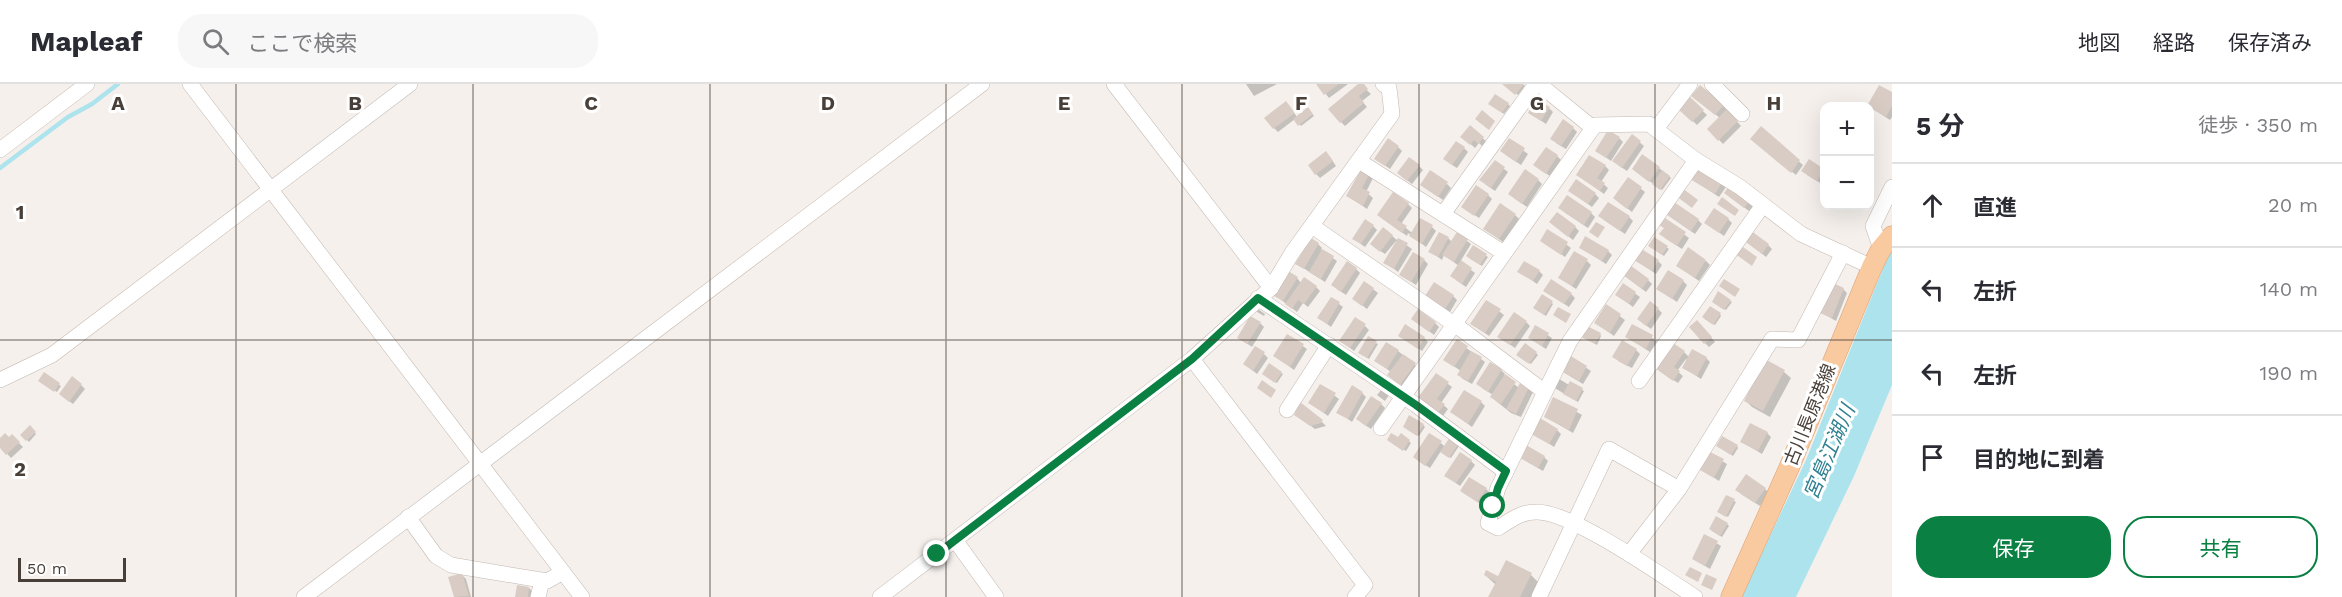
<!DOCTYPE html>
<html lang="ja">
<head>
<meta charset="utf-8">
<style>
	body { margin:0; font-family:"Work Sans","Noto Sans JP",sans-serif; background:#f7f7f7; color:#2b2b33 }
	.controls { position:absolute; right:18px; top:18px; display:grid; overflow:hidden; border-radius:12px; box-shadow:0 6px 24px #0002 }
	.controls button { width:54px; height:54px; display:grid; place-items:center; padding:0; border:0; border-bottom:2px solid #e1e1e2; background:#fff; color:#2b2b33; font:30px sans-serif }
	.scale { position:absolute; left:18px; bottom:15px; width:108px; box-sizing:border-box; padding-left:6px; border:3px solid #493f39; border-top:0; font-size:16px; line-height:21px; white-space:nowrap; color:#493f39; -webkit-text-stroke:4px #fff; paint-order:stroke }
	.stop { position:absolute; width:18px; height:18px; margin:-14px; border:4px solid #0b8043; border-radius:50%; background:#fff }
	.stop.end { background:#0b8043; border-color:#fff; box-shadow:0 2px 6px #0008 }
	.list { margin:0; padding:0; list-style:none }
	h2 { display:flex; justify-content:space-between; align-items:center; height:78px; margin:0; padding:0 24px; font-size:26px }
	h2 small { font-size:20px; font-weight:400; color:#7c7c81 }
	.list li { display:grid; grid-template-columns:39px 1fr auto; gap:18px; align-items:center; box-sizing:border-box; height:84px; padding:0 24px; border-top:2px solid #e1e1e2 }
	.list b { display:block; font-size:22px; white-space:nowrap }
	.list em { font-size:20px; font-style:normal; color:#7c7c81 }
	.actions { display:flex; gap:12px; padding:18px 24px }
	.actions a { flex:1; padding:14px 0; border:2px solid #0b8043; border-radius:24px; text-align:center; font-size:21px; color:#0b8043 }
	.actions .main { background:#0b8043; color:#fff }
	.icon { flex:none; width:33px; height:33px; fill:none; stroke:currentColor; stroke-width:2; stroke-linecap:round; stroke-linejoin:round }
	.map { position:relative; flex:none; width:1892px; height:513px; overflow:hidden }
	header { display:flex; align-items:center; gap:36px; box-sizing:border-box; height:84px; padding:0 30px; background:#fff; border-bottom:2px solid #e1e1e2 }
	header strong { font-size:28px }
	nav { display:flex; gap:33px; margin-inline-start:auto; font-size:21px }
	.search { width:420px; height:54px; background:#f7f7f7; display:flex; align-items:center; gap:15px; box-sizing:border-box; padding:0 21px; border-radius:24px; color:#7c7c81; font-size:22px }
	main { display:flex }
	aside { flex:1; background:#fff }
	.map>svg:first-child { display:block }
	.water { fill:#ace3ed }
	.shadow { fill:#0003 }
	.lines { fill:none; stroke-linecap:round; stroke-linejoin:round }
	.stream { stroke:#ace3ed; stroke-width:4.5 }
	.building { fill:#d9ccc4 }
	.minor-casing { stroke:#c3b8b1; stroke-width:16 }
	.major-casing { stroke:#dea170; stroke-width:21 }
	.minor { stroke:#fff; stroke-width:15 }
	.major { stroke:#f9c9a0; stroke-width:20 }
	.route { stroke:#0b8043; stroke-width:8 }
	.grid { fill:none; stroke:#493f39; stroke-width:1.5; stroke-opacity:0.55 }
	.labels { text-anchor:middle; stroke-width:6; stroke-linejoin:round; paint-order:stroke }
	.street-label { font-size:18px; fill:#493f39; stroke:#fff }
	.water-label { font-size:20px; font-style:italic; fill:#2f8091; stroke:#fff }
	.grid-label { font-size:20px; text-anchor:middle; font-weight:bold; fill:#493f39; stroke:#fff; stroke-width:6; stroke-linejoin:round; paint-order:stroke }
</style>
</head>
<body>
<header>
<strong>Mapleaf</strong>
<div class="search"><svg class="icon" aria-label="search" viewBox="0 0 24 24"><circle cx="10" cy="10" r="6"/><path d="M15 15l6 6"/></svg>ここで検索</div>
<nav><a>地図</a><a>経路</a><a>保存済み</a></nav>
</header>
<main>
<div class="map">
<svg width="1892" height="513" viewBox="0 0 1892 513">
	<rect width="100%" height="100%" fill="#f5f0ec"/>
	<!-- water -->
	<path class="water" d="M 1892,162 L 1892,301 L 1854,392 L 1796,513 L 1741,513 L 1806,376 Z"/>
	<!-- shadow -->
	<g class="shadow">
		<path d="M 1246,0 L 1277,0 L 1254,12 Z"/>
		<path d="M 1318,0 L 1348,0 L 1329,14 Z"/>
		<path d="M 1360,0 L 1371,10 L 1362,17 L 1367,23 L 1345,42 L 1341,38 Z"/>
		<path d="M 1506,0 L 1522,0 L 1525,2 L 1518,11 Z"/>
		<path d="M 1892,10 L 1892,33 L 1890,36 L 1870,23 Z"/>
		<path d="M 1690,15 L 1707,31 L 1697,41 L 1680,25 Z"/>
		<path d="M 1697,16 L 1723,22 L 1741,42 L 1723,60 L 1709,45 L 1720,34 Z"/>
		<path d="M 1508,20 L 1510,22 L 1504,30 L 1492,21 Z"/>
		<path d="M 1290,23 L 1297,33 L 1308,25 L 1314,32 L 1301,42 L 1295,35 L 1278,48 L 1274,44 Z"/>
		<path d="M 1549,24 L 1553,28 L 1546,40 L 1534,32 Z"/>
		<path d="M 1470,43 L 1487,58 L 1483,63 L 1479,59 L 1475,64 L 1466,56 Z"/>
		<path d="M 1573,44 L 1577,48 L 1566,65 L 1556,59 Z"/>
		<path d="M 1761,45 L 1803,81 L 1796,91 L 1756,59 Z"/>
		<path d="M 1632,52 L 1644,62 L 1627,87 L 1618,81 Z"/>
		<path d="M 1619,54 L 1623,58 L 1611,77 L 1597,67 Z"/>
		<path d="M 1509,56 L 1528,70 L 1521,81 L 1506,71 Z"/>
		<path d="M 1398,63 L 1402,67 L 1390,85 L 1376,75 Z"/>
		<path d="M 1464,64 L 1468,68 L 1457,84 L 1449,79 Z"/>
		<path d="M 1557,72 L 1561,76 L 1550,92 L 1539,85 Z"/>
		<path d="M 1330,73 L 1336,82 L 1320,94 L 1316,90 Z"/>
		<path d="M 1809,77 L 1824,87 L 1824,95 L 1822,100 L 1807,91 Z"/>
		<path d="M 1495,78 L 1508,88 L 1495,107 L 1485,100 Z"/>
		<path d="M 1419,82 L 1423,86 L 1412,100 L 1403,93 Z"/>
		<path d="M 1605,82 L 1609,86 L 1601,98 L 1608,104 L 1604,110 L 1578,91 Z"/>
		<path d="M 1659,84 L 1671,94 L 1662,106 L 1638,89 Z"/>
		<path d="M 1362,86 L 1373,94 L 1366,108 L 1373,114 L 1367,125 L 1348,112 Z"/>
		<path d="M 1628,95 L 1645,108 L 1632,128 L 1619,118 Z"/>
		<path d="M 1692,95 L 1722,99 L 1726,103 L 1719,113 Z"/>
		<path d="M 1538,96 L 1542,100 L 1527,123 L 1514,114 Z"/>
		<path d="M 1447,100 L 1451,104 L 1443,116 L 1426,104 Z"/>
		<path d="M 1729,104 L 1753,122 L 1749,127 L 1730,113 Z"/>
		<path d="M 1574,110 L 1595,110 L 1599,114 L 1592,123 Z"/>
		<path d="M 1488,111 L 1492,115 L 1479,134 L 1467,126 Z"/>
		<path d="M 1408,120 L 1412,124 L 1401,140 L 1412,149 L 1432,143 L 1436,147 L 1426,163 L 1408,149 L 1407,152 L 1383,135 Z"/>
		<path d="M 1564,128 L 1591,129 L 1595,133 L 1588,144 Z"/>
		<path d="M 1515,131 L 1519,135 L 1503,158 L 1489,148 Z"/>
		<path d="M 1669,132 L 1698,136 L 1702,140 L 1695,150 Z"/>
		<path d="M 1629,133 L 1633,137 L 1625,150 L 1604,136 Z"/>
		<path d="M 1660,133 L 1689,154 L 1682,165 L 1665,154 L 1665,144 Z"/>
		<path d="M 1728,135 L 1732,139 L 1724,152 L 1706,139 Z"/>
		<path d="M 1373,142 L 1377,146 L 1365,163 L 1358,158 Z"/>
		<path d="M 1555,142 L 1575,143 L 1579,147 L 1573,156 Z"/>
		<path d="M 1384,145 L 1398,157 L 1399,156 L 1412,165 L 1398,188 L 1385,178 L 1397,158 L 1396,157 L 1385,170 L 1376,164 Z"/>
		<path d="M 1548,147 L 1571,164 L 1565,173 L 1542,157 Z"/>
		<path d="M 1458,150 L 1471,160 L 1460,178 L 1475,189 L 1466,203 L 1456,196 L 1459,182 L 1444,171 L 1442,176 L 1430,167 L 1448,154 L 1452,158 Z"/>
		<path d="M 1654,155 L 1669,165 L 1664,172 L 1652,163 Z"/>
		<path d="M 1749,159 L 1768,161 L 1772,165 L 1766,173 Z"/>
		<path d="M 1318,160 L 1322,164 L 1321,166 L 1337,177 L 1325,198 L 1297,180 Z"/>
		<path d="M 1473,163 L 1488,173 L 1482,182 L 1469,174 Z"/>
		<path d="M 1580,163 L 1608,167 L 1612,171 L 1606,180 Z"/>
		<path d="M 1634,175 L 1658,177 L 1662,181 L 1656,190 Z"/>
		<path d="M 1424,176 L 1428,180 L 1416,201 L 1401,191 Z"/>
		<path d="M 1587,177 L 1591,181 L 1576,205 L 1560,194 Z"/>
		<path d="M 1706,177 L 1710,181 L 1699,197 L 1682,185 Z"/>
		<path d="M 1356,185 L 1360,189 L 1346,211 L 1337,205 Z"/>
		<path d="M 1519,187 L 1539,187 L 1543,191 L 1537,200 Z"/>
		<path d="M 1297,194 L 1301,199 L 1316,203 L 1320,207 L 1308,223 L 1303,219 L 1297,228 L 1276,212 Z"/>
		<path d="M 1629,195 L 1648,196 L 1652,200 L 1646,208 Z"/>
		<path d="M 1683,197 L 1687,201 L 1677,218 L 1658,205 Z"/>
		<path d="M 1365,199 L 1378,209 L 1367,225 L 1354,215 Z"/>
		<path d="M 1623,201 L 1640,213 L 1633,223 L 1617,211 Z"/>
		<path d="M 1843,205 L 1847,209 L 1836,237 L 1822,229 Z"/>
		<path d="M 1549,210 L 1571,210 L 1575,214 L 1569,223 Z"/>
		<path d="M 1453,212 L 1457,216 L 1450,228 L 1431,216 Z"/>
		<path d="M 1332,215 L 1343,223 L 1331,243 L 1319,234 Z"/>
		<path d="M 1730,217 L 1732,218 L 1726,226 L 1715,219 Z"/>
		<path d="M 1487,218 L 1504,231 L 1489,252 L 1476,243 Z"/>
		<path d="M 1552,219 L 1553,220 L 1546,232 L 1537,226 Z"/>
		<path d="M 1606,222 L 1625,236 L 1614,252 L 1596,239 Z"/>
		<path d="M 1258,225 L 1265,230 L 1264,232 L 1257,228 Z"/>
		<path d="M 1658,225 L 1662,229 L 1651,245 L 1643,239 Z"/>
		<path d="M 1720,230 L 1721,232 L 1715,241 L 1705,235 Z"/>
		<path d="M 1417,238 L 1435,239 L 1439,243 L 1434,251 Z"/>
		<path d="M 1526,238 L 1530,242 L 1515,264 L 1503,256 Z"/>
		<path d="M 1260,239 L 1264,243 L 1252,263 L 1239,254 Z"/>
		<path d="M 1365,242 L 1369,246 L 1354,267 L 1341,257 Z"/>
		<path d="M 1633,242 L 1657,257 L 1650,268 L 1627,253 Z"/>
		<path d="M 1701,242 L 1715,258 L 1709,263 L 1705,259 Z"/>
		<path d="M 1535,243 L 1552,254 L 1546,265 L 1529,254 Z"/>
		<path d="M 1600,250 L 1601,252 L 1597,261 L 1585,254 Z"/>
		<path d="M 1288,252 L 1307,265 L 1294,286 L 1275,272 Z"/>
		<path d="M 1400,252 L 1424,254 L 1428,258 L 1422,267 Z"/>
		<path d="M 1457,257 L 1485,278 L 1472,300 L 1463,295 L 1459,291 L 1461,287 L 1449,279 Z"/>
		<path d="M 1376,259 L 1378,260 L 1369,275 L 1361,270 Z"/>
		<path d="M 1636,266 L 1640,270 L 1632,284 L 1618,277 Z"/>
		<path d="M 1398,267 L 1419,284 L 1405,304 L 1393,295 L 1391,288 L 1376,277 Z"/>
		<path d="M 1684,268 L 1689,273 L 1706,274 L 1710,278 L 1701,295 L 1684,284 L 1688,276 L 1686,275 L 1677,287 L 1683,292 L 1678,299 L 1661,288 Z"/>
		<path d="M 1536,269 L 1538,271 L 1531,280 L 1520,272 Z"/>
		<path d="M 1264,270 L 1268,274 L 1257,290 L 1245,280 Z"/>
		<path d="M 1567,271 L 1591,287 L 1583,300 L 1563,288 Z"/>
		<path d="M 1766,277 L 1784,288 L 1791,294 L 1770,333 L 1752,323 L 1745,316 Z"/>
		<path d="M 1501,286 L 1505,290 L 1504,292 L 1519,304 L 1528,304 L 1533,308 L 1521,333 L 1511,329 L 1496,317 L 1492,313 L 1493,311 L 1482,304 Z"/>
		<path d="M 1281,289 L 1283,290 L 1277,299 L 1266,292 Z"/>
		<path d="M 44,290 L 61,302 L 57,308 L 41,298 Z"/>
		<path d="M 1436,291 L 1452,303 L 1441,319 L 1448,325 L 1443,332 L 1423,318 Z"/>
		<path d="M 1556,293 L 1569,301 L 1571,299 L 1584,307 L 1578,318 L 1553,303 Z"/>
		<path d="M 81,301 L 85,305 L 73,320 L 65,314 Z"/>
		<path d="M 1321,302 L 1339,315 L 1328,332 L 1310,319 Z"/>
		<path d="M 1382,305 L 1389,311 L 1385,317 L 1377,311 Z"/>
		<path d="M 1362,309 L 1366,313 L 1352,338 L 1338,328 Z"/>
		<path d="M 1554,315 L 1582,331 L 1573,349 L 1546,333 Z"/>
		<path d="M 1481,318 L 1485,322 L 1472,343 L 1452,328 Z"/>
		<path d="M 1381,320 L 1385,324 L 1371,345 L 1362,339 Z"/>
		<path d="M 1296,331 L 1322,338 L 1326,342 L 1315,345 Z"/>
		<path d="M 1423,341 L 1425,343 L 1419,352 L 1406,344 Z"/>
		<path d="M 30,343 L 36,350 L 29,358 L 22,351 Z"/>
		<path d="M 1557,346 L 1561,350 L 1554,363 L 1533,349 Z"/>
		<path d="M 1767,349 L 1771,353 L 1762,370 L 1742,358 Z"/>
		<path d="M 1401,351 L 1411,359 L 1406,367 L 1390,357 L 1399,355 Z"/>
		<path d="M 12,352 L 23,363 L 11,374 L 0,362 L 0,356 L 9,355 Z"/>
		<path d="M 1450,355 L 1459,362 L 1451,374 L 1441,367 L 1430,384 L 1419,377 L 1441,359 L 1445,363 Z"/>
		<path d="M 1737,362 L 1738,364 L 1733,372 L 1720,363 Z"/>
		<path d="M 1710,370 L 1727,380 L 1719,397 L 1702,386 Z"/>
		<path d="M 1544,373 L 1548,377 L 1543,387 L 1521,374 Z"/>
		<path d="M 1471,377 L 1475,381 L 1460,402 L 1450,395 Z"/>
		<path d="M 1486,405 L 1490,409 L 1482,421 L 1462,407 Z"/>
		<path d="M 1765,405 L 1769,409 L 1760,422 L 1741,410 Z"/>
		<path d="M 1734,417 L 1736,418 L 1728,433 L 1721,429 Z"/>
		<path d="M 1727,440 L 1729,442 L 1722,453 L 1712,447 Z"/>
		<path d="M 1705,452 L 1721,462 L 1710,485 L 1693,475 Z"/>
		<path d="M 462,491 L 466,495 L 471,513 L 455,513 L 450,494 Z"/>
		<path d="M 1485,491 L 1499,494 L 1531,491 L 1539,499 L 1533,513 L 1490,513 L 1496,501 Z"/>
		<path d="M 529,504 L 533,508 L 532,513 L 517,513 Z"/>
	</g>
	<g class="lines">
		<!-- stream -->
		<path class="stream" d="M 0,84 L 68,33 L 92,20 L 118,0"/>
	</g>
	<!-- building -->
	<g class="building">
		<path d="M 1316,0 L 1339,0 L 1324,11 Z"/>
		<path d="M 1358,0 L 1364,0 L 1368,5 L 1359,12 L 1364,19 L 1340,39 L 1328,25 Z"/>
		<path d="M 1502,0 L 1524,0 L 1515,11 Z"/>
		<path d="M 1700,1 L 1724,21 L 1715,31 L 1691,12 Z"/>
		<path d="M 1879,1 L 1892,8 L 1892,22 L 1886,33 L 1867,22 Z"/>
		<path d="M 1495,10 L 1509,19 L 1502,29 L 1488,20 Z"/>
		<path d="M 1690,13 L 1704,26 L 1692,38 L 1678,25 Z"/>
		<path d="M 1536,15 L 1550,23 L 1541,37 L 1528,29 Z"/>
		<path d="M 1286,17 L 1295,29 L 1273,45 L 1264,34 Z"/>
		<path d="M 1308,23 L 1313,30 L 1298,42 L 1293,35 Z"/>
		<path d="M 1727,25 L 1738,37 L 1718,57 L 1707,45 Z"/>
		<path d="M 1482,26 L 1495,37 L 1489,46 L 1475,35 Z"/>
		<path d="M 1563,35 L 1574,43 L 1561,62 L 1550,55 Z"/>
		<path d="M 1470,41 L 1484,53 L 1478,60 L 1474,56 L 1470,61 L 1460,53 Z"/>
		<path d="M 1761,42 L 1800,76 L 1791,89 L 1750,55 Z"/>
		<path d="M 1608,46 L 1620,53 L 1606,74 L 1595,67 Z"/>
		<path d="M 1632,50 L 1641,57 L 1622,84 L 1612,77 Z"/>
		<path d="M 1388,54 L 1399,62 L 1385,82 L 1374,75 Z"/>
		<path d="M 1509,54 L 1525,64 L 1516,78 L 1500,67 Z"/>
		<path d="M 1456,57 L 1465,63 L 1452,81 L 1443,75 Z"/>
		<path d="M 1546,63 L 1558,71 L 1546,90 L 1533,81 Z"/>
		<path d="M 1326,67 L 1333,77 L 1315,91 L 1308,81 Z"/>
		<path d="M 1642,70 L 1660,83 L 1649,98 L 1632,85 Z"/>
		<path d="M 1589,71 L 1606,81 L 1597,94 L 1605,99 L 1600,107 L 1576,91 Z"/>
		<path d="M 1409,73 L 1420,81 L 1407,97 L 1397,89 Z"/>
		<path d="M 1809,75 L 1824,85 L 1817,97 L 1801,87 Z"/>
		<path d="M 1495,76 L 1505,83 L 1491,104 L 1479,96 Z"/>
		<path d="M 1698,82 L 1723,97 L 1715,110 L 1690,95 Z"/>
		<path d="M 1362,84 L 1370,89 L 1362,104 L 1370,108 L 1363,122 L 1346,112 Z"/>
		<path d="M 1525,85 L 1539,95 L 1522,120 L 1508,110 Z"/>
		<path d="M 1430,86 L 1448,98 L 1438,113 L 1420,101 Z"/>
		<path d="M 1662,86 L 1670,92 L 1660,106 L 1652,100 Z"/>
		<path d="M 1628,93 L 1642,103 L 1627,125 L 1613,114 Z"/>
		<path d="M 1576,95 L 1596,109 L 1588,120 L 1568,107 Z"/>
		<path d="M 1476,101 L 1489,110 L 1474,132 L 1461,123 Z"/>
		<path d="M 1729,102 L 1750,116 L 1744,124 L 1724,109 Z"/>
		<path d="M 1682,104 L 1698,116 L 1692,124 L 1676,112 Z"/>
		<path d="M 1393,108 L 1409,119 L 1397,136 L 1407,142 L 1402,149 L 1377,131 Z"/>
		<path d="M 1567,111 L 1592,128 L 1584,141 L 1558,124 Z"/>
		<path d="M 1722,113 L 1739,126 L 1735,132 L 1717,120 Z"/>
		<path d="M 1671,116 L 1699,135 L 1691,147 L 1663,128 Z"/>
		<path d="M 1608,118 L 1630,132 L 1620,147 L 1598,132 Z"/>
		<path d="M 1500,119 L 1516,130 L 1499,155 L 1483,145 Z"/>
		<path d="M 1714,124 L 1729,134 L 1719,149 L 1704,139 Z"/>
		<path d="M 1557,128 L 1576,142 L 1568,153 L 1549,138 Z"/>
		<path d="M 1659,130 L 1686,148 L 1677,162 L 1659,150 L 1664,144 L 1654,138 Z"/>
		<path d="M 1420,134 L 1433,141 L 1422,160 L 1409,152 Z"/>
		<path d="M 1365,135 L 1374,141 L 1361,160 L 1352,155 Z"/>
		<path d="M 1596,138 L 1605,143 L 1598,154 L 1589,148 Z"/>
		<path d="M 1383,143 L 1393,151 L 1380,168 L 1370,160 Z"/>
		<path d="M 1547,145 L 1568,158 L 1561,171 L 1540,157 Z"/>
		<path d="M 1750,146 L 1769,160 L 1762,170 L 1743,156 Z"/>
		<path d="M 1439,148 L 1449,153 L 1438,173 L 1428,168 Z"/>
		<path d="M 1457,148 L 1468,155 L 1454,178 L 1442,171 Z"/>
		<path d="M 1585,152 L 1609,166 L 1602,177 L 1579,164 Z"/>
		<path d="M 1654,153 L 1668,162 L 1662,171 L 1648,162 Z"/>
		<path d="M 1311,154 L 1319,159 L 1304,185 L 1295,180 Z"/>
		<path d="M 1398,154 L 1408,159 L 1394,185 L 1383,179 Z"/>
		<path d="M 1473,161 L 1487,170 L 1480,181 L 1466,172 Z"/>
		<path d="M 1740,161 L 1757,173 L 1752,182 L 1734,169 Z"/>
		<path d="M 1688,163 L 1706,176 L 1695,194 L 1676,182 Z"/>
		<path d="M 1640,164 L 1659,176 L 1652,187 L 1632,175 Z"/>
		<path d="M 1322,165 L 1334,172 L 1321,195 L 1309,188 Z"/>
		<path d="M 1574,167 L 1588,175 L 1572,202 L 1558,194 Z"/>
		<path d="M 1413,168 L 1425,175 L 1411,198 L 1399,191 Z"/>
		<path d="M 1461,176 L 1472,184 L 1462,200 L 1450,192 Z"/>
		<path d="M 1347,177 L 1357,184 L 1341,208 L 1331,201 Z"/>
		<path d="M 1524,177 L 1540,186 L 1533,197 L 1517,188 Z"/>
		<path d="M 1630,181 L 1649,195 L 1642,205 L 1623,191 Z"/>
		<path d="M 1668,186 L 1684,196 L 1672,215 L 1656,205 Z"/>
		<path d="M 1288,187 L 1298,193 L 1283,217 L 1274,212 Z"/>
		<path d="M 1304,193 L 1317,202 L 1304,220 L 1298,216 L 1292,225 L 1285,220 Z"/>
		<path d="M 1551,195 L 1572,209 L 1564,220 L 1543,207 Z"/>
		<path d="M 1724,195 L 1740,205 L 1735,213 L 1719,202 Z"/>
		<path d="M 1364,197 L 1374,204 L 1362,222 L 1352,215 Z"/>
		<path d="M 1434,198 L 1454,211 L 1445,225 L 1425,212 Z"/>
		<path d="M 1623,199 L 1636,208 L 1629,220 L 1615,211 Z"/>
		<path d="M 1833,199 L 1844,204 L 1832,234 L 1820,229 Z"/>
		<path d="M 1718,207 L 1731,216 L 1724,226 L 1712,218 Z"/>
		<path d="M 1542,210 L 1553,217 L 1544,231 L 1533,224 Z"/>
		<path d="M 1331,213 L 1340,218 L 1327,240 L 1317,234 Z"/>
		<path d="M 1486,216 L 1501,225 L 1485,249 L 1470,240 Z"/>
		<path d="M 1650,217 L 1659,224 L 1646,242 L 1637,235 Z"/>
		<path d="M 1606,220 L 1621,230 L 1610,249 L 1594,239 Z"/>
		<path d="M 1710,222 L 1721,229 L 1713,241 L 1702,233 Z"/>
		<path d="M 1558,223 L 1571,230 L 1566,239 L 1553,231 Z"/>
		<path d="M 1418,225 L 1436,238 L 1429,248 L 1411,235 Z"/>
		<path d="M 1514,228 L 1527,237 L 1510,261 L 1497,253 Z"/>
		<path d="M 1250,232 L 1261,238 L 1247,260 L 1237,254 Z"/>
		<path d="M 1355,233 L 1366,240 L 1350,264 L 1339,257 Z"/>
		<path d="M 1697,236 L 1712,253 L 1704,260 L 1689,243 Z"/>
		<path d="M 1405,240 L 1425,253 L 1418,265 L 1398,252 Z"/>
		<path d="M 1632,240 L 1653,251 L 1646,265 L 1625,253 Z"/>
		<path d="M 1535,241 L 1549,249 L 1542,262 L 1528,254 Z"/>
		<path d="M 1587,242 L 1601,249 L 1595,260 L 1581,253 Z"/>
		<path d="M 1287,250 L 1304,260 L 1290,283 L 1273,272 Z"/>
		<path d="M 1368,252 L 1377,257 L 1367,274 L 1358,269 Z"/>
		<path d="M 1457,255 L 1468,262 L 1454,283 L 1443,276 Z"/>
		<path d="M 1622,256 L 1637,265 L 1627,282 L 1612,273 Z"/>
		<path d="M 1386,258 L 1399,266 L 1387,285 L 1374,277 Z"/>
		<path d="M 1525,259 L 1537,268 L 1529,280 L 1516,271 Z"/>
		<path d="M 1673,259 L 1685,267 L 1674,283 L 1680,287 L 1673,297 L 1655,284 Z"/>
		<path d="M 1255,262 L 1265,268 L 1253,287 L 1243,280 Z"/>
		<path d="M 1692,265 L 1707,273 L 1697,292 L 1682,284 Z"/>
		<path d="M 1471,267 L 1482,273 L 1468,297 L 1457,291 Z"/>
		<path d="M 1566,269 L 1587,282 L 1579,297 L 1557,284 Z"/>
		<path d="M 1403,270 L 1416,279 L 1400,301 L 1387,291 Z"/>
		<path d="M 1765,275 L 1785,286 L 1763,327 L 1744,317 Z"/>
		<path d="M 1490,278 L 1502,285 L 1488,308 L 1476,300 Z"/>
		<path d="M 1269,279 L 1282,288 L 1275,299 L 1262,290 Z"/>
		<path d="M 44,288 L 60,299 L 54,308 L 38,297 Z"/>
		<path d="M 1436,289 L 1449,298 L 1437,315 L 1445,320 L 1438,329 L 1417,315 Z"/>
		<path d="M 1505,290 L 1516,298 L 1501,320 L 1490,313 Z"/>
		<path d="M 72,292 L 82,300 L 69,318 L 59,310 Z"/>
		<path d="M 1262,296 L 1276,306 L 1271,314 L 1257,304 Z"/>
		<path d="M 1570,297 L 1583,304 L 1576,317 L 1563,310 Z"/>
		<path d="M 1520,299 L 1529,303 L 1516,330 L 1506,325 Z"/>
		<path d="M 1320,300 L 1336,309 L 1324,329 L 1308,319 Z"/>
		<path d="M 1352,301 L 1363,308 L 1348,335 L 1336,329 Z"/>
		<path d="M 1464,306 L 1482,317 L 1468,340 L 1450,328 Z"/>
		<path d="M 1371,312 L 1382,319 L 1366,342 L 1356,335 Z"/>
		<path d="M 1553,313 L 1578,325 L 1569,346 L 1544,333 Z"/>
		<path d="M 1300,318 L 1323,336 L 1321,339 L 1310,342 L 1294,331 Z"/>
		<path d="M 1409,331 L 1424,340 L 1417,352 L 1403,343 Z"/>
		<path d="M 1540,334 L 1558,345 L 1549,360 L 1531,350 Z"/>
		<path d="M 1750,339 L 1768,348 L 1758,367 L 1740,358 Z"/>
		<path d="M 30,341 L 36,348 L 26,357 L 20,351 Z"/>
		<path d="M 5,349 L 9,353 L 12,350 L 20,358 L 6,371 L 0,364 L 0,354 Z"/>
		<path d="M 1391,349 L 1398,353 L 1401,349 L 1410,356 L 1403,367 L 1387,356 Z"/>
		<path d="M 1429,349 L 1442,357 L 1425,382 L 1413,373 Z"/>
		<path d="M 1722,352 L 1738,361 L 1731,371 L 1716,362 Z"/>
		<path d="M 1450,353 L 1459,359 L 1449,374 L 1440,368 Z"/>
		<path d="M 1526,361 L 1545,372 L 1538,384 L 1520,374 Z"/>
		<path d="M 1460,368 L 1472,376 L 1456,399 L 1444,392 Z"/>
		<path d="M 1710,368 L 1724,375 L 1714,394 L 1700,386 Z"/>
		<path d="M 1746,390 L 1766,404 L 1755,419 L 1735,406 Z"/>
		<path d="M 1469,393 L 1487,404 L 1477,418 L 1460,407 Z"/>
		<path d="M 1726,411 L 1735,415 L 1726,433 L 1717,428 Z"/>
		<path d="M 1716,432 L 1728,439 L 1720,452 L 1709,445 Z"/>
		<path d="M 1704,450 L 1718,457 L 1705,482 L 1692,475 Z"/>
		<path d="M 1506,476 L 1532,489 L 1520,513 L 1488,513 L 1496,498 L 1484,491 L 1486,486 L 1498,492 Z"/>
		<path d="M 1690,483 L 1702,489 L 1698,498 L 1685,491 Z"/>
		<path d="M 462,489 L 469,512 L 454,513 L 448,493 Z"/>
		<path d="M 1706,490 L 1717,495 L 1712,506 L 1701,501 Z"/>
		<path d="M 517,501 L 529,503 L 528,513 L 515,513 Z"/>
	</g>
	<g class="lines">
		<defs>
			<g id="minor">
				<path d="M 190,0 L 582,513"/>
				<path d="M 1114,0 L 1271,204"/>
				<path d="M 1539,0 L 1593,44"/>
				<path d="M 1712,0 L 1742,30"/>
				<path d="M 1656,45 L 1690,0"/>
				<path d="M 0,66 L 87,0"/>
				<path d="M 1359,77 L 1504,169"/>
				<path d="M 1443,130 L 1536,0"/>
				<path d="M 1312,142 L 1461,245 L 1545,308"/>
				<path d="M 1881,165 L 1873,142 L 1892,103"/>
				<path d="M 1258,214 L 1416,321 L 1506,388"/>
				<path d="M 1192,275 L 1365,501 L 1355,513"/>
				<path d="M 0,296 L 52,271 L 410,0"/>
				<path d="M 1639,297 L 1763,121"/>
				<path d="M 1287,326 L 1329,261"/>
				<path d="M 1381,344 L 1595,41 L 1649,40 L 1696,76"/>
				<path d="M 408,433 L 436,472 L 451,481 L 547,497 L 563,488"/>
				<path d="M 955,456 L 996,513"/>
				<path d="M 1629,470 L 1679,405 L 1772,255 L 1798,256 L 1843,169"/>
				<path d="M 304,513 L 982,0"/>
				<path d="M 538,513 L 542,497"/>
				<path d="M 880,513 L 1192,275 L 1271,204 L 1292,169 L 1392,30 L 1389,4 L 1383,0"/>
				<path d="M 1539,513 L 1609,365 L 1679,405"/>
				<path d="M 1695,513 C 1664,493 1569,426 1536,428 C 1520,428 1511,436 1498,444 L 1488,439 L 1498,404 L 1570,257 L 1696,76 L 1740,103 L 1801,150 L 1872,183"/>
			</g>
			<path id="major" d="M 1731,513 L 1789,384 L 1872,183 L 1881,165 L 1892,152"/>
		</defs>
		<!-- minor casing -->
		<use href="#minor" class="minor-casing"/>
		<!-- major casing -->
		<use href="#major" class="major-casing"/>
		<!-- minor -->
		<use href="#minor" class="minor"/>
		<!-- major -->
		<use href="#major" class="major"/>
	</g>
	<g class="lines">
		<!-- route -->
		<path class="route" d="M 937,470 L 1192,275 L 1258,214 L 1416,321 L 1506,387 L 1498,404 L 1493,422"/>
	</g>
	<!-- grid -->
	<path class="grid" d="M 236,0 L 236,513M 473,0 L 473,513M 710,0 L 710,513M 946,0 L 946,513M 1182,0 L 1182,513M 1419,0 L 1419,513M 1655,0 L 1655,513M 0,256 L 1892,256"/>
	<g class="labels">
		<!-- street labels -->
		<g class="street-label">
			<text transform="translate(1810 331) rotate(-68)" y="6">古川長原港線</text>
		</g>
		<!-- water labels -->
		<g class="water-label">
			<text transform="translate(1829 368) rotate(-67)" y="7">宮島江湖川</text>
		</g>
	</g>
	<g class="grid-label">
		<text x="118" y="26">A</text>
		<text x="355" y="26">B</text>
		<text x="591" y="26">C</text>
		<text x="828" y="26">D</text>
		<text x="1064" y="26">E</text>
		<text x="1301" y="26">F</text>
		<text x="1537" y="26">G</text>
		<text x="1774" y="26">H</text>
		<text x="20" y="135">1</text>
		<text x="20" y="392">2</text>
	</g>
</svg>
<div class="controls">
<button>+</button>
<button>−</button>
</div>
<div class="scale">50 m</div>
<div class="stop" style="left:1493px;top:422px"></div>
<div class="stop end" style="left:937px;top:470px"></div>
</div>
<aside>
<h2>5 分<small>徒歩 · 350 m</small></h2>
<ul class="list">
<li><svg class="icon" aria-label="ahead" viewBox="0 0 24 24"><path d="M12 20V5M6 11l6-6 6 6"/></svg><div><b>直進</b></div><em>20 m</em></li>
<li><svg class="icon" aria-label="left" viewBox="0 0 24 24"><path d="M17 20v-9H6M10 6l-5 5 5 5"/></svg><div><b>左折</b></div><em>140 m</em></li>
<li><svg class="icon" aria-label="left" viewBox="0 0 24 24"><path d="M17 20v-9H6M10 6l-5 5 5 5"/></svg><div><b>左折</b></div><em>190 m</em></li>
<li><svg class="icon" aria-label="arrive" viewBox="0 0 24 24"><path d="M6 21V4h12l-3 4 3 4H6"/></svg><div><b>目的地に到着</b></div></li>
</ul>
<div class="actions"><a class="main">保存</a><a>共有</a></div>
</aside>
</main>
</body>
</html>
